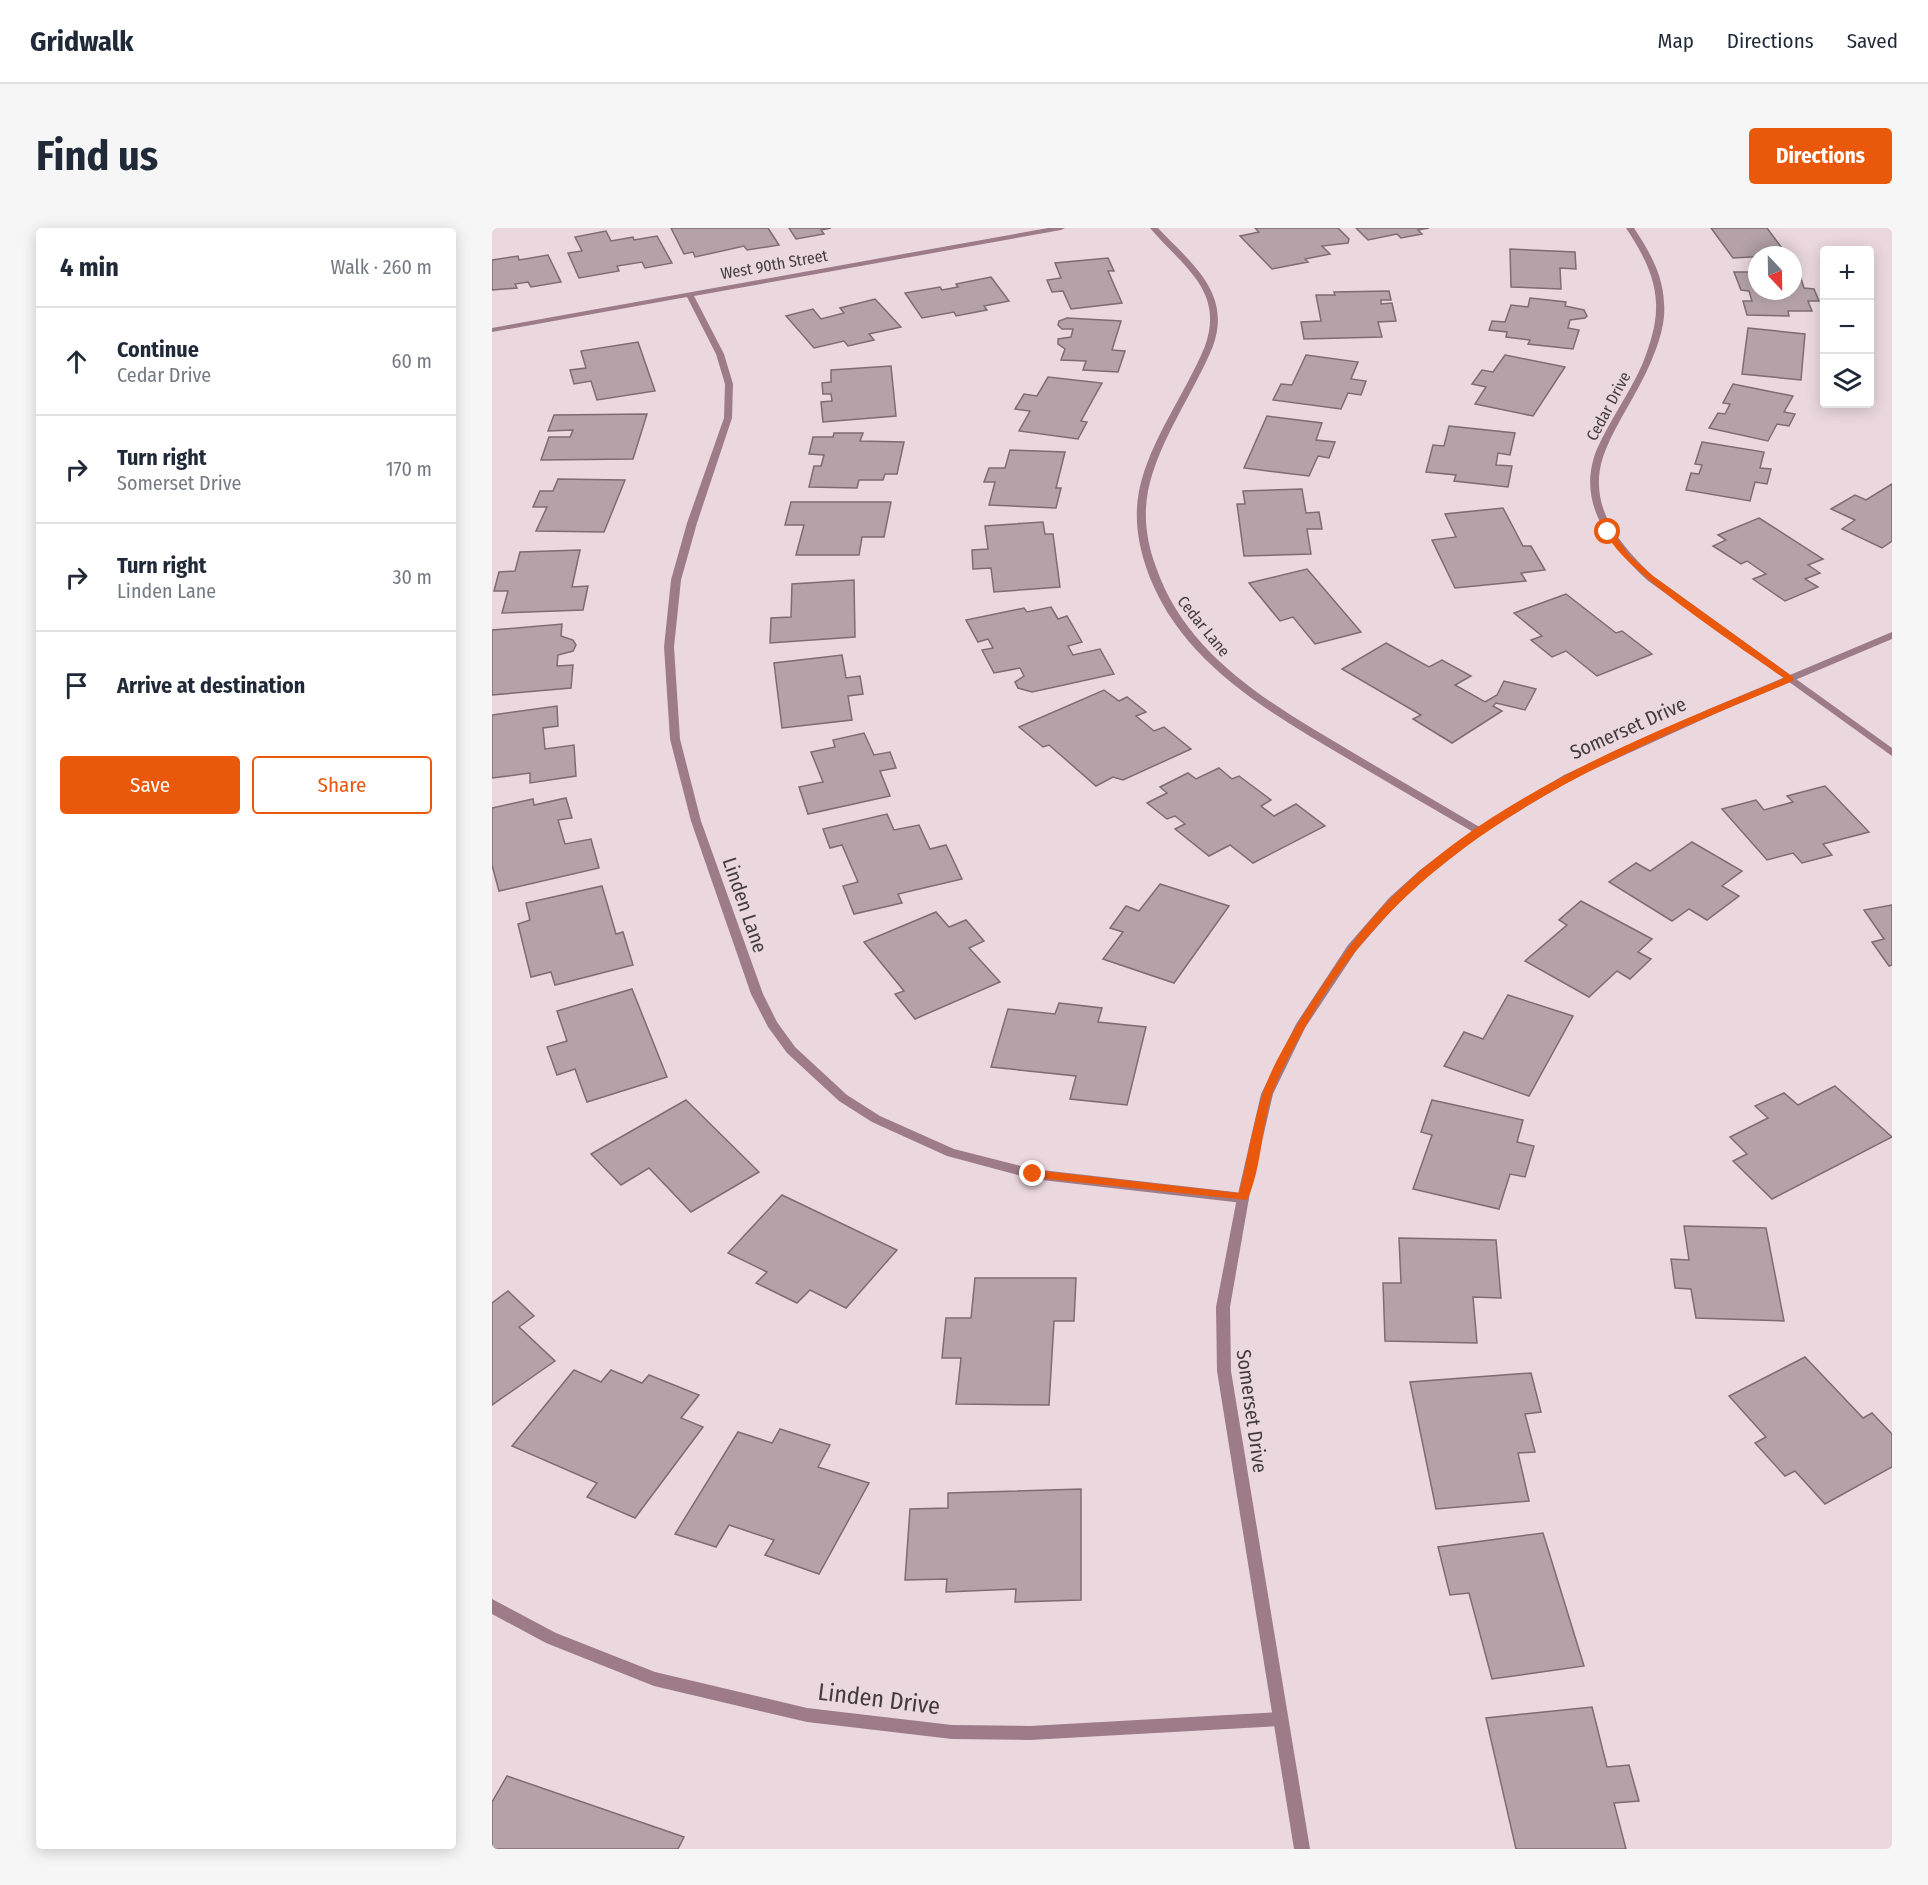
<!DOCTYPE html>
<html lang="en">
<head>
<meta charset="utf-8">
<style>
	body { margin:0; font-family:"Fira Sans Condensed",sans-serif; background:#f6f6f7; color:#1f2937 }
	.controls { position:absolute; right:18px; top:18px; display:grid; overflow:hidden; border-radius:6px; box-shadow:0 3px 15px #0003 }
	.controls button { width:54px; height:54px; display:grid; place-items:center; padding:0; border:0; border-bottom:2px solid #e0e1e3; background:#fff; color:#1f2937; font:30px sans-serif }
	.compass { position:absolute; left:1256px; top:18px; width:54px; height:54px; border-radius:50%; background:#fff; box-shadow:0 3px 15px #0003; rotate:158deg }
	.stop { position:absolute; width:18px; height:18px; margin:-14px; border:4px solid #ea580c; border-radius:50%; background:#fff }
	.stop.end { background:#ea580c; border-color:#fff; box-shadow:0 2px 6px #0008 }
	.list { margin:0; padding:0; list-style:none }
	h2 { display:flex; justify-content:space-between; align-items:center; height:78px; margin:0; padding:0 24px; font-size:26px }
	h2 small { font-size:20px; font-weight:400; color:#747a83 }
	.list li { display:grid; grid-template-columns:39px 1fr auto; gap:18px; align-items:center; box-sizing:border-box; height:108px; padding:0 24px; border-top:2px solid #e0e1e3 }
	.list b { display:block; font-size:22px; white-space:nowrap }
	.list p { margin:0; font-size:20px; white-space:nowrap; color:#747a83 }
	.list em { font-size:20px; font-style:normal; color:#747a83 }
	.actions { display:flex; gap:12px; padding:18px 24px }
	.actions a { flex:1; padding:14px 0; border:2px solid #ea580c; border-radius:6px; text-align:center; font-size:21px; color:#ea580c }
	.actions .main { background:#ea580c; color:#fff }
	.icon { flex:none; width:33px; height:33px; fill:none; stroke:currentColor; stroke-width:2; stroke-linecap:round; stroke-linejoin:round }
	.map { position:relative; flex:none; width:1400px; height:1621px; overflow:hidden; border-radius:6px }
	header { display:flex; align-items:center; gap:36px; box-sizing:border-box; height:84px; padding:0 30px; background:#fff; border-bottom:2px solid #e0e1e3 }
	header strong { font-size:28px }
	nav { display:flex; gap:33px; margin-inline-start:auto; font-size:21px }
	.intro { display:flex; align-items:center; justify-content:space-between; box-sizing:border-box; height:144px; padding:0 36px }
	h1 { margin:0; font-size:42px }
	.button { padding:15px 27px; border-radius:6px; background:#ea580c; color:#fff; font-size:21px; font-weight:700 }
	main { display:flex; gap:36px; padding:0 36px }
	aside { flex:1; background:#fff; border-radius:6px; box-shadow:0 3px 15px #0003 }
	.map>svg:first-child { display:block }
	.building { fill:#b4a2a8; stroke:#7d6c72; stroke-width:1.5 }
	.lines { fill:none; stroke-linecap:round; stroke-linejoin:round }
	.minor { fill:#9e7b88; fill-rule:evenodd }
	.tertiary { fill:#9e7b88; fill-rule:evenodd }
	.route { fill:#ea580c }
	.labels { text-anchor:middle; stroke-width:6; stroke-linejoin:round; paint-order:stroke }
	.far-street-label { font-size:16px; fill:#423b3d; stroke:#ebd8df }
	.street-label { font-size:20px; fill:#423b3d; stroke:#ebd8df }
	.near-street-label { font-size:24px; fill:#423b3d; stroke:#ebd8df }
</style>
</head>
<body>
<header>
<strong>Gridwalk</strong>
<nav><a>Map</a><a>Directions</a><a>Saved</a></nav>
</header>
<div class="intro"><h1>Find us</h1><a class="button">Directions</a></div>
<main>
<aside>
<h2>4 min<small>Walk · 260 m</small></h2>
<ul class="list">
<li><svg class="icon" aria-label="ahead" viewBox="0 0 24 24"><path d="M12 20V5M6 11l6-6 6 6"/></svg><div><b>Continue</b><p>Cedar Drive</p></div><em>60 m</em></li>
<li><svg class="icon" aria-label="right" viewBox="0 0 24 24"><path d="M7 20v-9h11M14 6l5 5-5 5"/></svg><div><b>Turn right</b><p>Somerset Drive</p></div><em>170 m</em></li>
<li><svg class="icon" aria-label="right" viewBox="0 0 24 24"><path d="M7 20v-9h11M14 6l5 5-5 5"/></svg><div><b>Turn right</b><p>Linden Lane</p></div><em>30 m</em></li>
<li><svg class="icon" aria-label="arrive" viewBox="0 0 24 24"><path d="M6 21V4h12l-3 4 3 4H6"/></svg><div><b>Arrive at destination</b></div></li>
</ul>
<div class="actions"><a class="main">Save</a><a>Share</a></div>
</aside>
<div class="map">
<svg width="1400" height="1621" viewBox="0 0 1400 1621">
	<rect width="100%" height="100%" fill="#ebd8df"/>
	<!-- building -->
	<g class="building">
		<path d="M 179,0 L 276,0 L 287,17 L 255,22 L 252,18 L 203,29 L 201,24 L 192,26 Z"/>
		<path d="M 297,0 L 339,0 L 329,2 L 332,6 L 304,11 Z"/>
		<path d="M 763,0 L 846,0 L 857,11 L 856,15 L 830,18 L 838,26 L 813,31 L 816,34 L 780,41 L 748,8 L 767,4 Z"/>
		<path d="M 864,0 L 937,0 L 926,2 L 930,6 L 909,10 L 905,6 L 876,12 Z"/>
		<path d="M 1219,0 L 1275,0 L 1295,27 L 1241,30 Z"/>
		<path d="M 114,3 L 119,13 L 141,9 L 142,12 L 165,8 L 180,35 L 153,40 L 150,34 L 125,38 L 127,43 L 87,50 L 76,25 L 90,23 L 83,9 Z"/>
		<path d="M 1018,21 L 1083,24 L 1084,41 L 1068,40 L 1069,61 L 1019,59 Z"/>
		<path d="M 56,27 L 69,54 L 39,59 L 36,54 L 23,56 L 25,60 L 0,62 L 0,32 L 26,28 L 27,32 Z"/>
		<path d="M 616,30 L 622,43 L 616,43 L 630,75 L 579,81 L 571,63 L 560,64 L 555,52 L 569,50 L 563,35 Z"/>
		<path d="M 1242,44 L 1265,44 L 1265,63 L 1301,63 L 1301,44 L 1307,44 L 1312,60 L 1322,61 L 1327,73 L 1316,73 L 1320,83 L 1296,83 L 1297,88 L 1255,87 L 1251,73 L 1260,73 L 1257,63 L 1249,62 Z"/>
		<path d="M 499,49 L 517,73 L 492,78 L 495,82 L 464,88 L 462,84 L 430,90 L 413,65 L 448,59 L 450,62 L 466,59 L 464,56 Z"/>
		<path d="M 897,63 L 899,72 L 889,72 L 889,76 L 900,75 L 904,93 L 886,94 L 890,109 L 812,111 L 809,94 L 829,93 L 824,67 L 843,67 L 842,64 Z"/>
		<path d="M 1038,70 L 1074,74 L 1073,78 L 1092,82 L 1095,88 L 1093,90 L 1078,92 L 1076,100 L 1087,102 L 1081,121 L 1036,116 L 1038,112 L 1014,109 L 1015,104 L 997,102 L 1000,93 L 1013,94 L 1019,77 L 1036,79 Z"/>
		<path d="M 383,71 L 409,99 L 377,106 L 382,112 L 356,118 L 352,113 L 322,120 L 294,88 L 321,81 L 329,91 L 352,85 L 348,80 Z"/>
		<path d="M 575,90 L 629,93 L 620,122 L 633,123 L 626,144 L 591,142 L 594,133 L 569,132 L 573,121 L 566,116 L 566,111 L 579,109 L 581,101 L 570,101 L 566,97 L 567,93 Z"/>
		<path d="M 1256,100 L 1313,106 L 1309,152 L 1250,146 Z"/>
		<path d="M 146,114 L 163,163 L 105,172 L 99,153 L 82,156 L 78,142 L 94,140 L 89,123 Z"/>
		<path d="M 814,127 L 866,134 L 859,151 L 874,153 L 869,167 L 856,165 L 849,181 L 781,172 L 789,156 L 800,157 Z"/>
		<path d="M 1013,127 L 1073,139 L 1041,188 L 983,176 L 994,159 L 980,156 L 990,142 L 1001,144 Z"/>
		<path d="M 399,138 L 404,188 L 331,194 L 329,174 L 340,173 L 339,166 L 331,166 L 330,155 L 339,154 L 339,142 Z"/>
		<path d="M 556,149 L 610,155 L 589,193 L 595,194 L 586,211 L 527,203 L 538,183 L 523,181 L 532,166 L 545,168 Z"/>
		<path d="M 1241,156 L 1301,168 L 1292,184 L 1303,186 L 1297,198 L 1285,196 L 1276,213 L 1217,200 L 1226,185 L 1233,186 L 1238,176 L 1231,175 Z"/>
		<path d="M 155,186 L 141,231 L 49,232 L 57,209 L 78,209 L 81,202 L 56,203 L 62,187 Z"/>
		<path d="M 775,188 L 830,195 L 824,212 L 843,214 L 837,230 L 826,228 L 817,248 L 752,240 Z"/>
		<path d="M 957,198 L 1023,205 L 1018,227 L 1006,225 L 1004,237 L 1020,238 L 1016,259 L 962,253 L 964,247 L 934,244 L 941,217 L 952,218 Z"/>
		<path d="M 342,205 L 371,205 L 368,213 L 412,214 L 405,246 L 393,246 L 391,252 L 367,252 L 365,260 L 317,259 L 322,238 L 329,238 L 332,227 L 317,226 L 321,209 L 341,209 Z"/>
		<path d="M 1210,214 L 1272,224 L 1268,240 L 1279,241 L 1275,256 L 1263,254 L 1258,273 L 1194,262 L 1199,245 L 1207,246 L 1210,237 L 1203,236 Z"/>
		<path d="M 518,222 L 573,224 L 564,260 L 569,260 L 564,280 L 497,277 L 503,254 L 492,254 L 497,240 L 513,240 Z"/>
		<path d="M 66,251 L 133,252 L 112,304 L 44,303 L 55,279 L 41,279 L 48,263 L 61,263 Z"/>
		<path d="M 1400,256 L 1400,313 L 1390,320 L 1350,301 L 1363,292 L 1339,281 L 1363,267 L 1374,272 Z"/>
		<path d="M 810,261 L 814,285 L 827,284 L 830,301 L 815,301 L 819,326 L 752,328 L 745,276 L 753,276 L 751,263 Z"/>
		<path d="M 299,274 L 399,274 L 392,309 L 370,309 L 367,327 L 304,327 L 312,297 L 293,297 Z"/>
		<path d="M 1011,280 L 1031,318 L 1039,318 L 1053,342 L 1029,345 L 1034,353 L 963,360 L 940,312 L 964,309 L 953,286 Z"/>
		<path d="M 1267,290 L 1331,331 L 1316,337 L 1328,345 L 1313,351 L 1326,359 L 1293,373 L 1261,351 L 1274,346 L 1255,333 L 1249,336 L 1221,318 L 1234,312 L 1226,307 Z"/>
		<path d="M 551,294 L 553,306 L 561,306 L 568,359 L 502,364 L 499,340 L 481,341 L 480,322 L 496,321 L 493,298 Z"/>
		<path d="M 88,322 L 80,359 L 96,358 L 91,382 L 10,385 L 16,363 L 2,363 L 7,344 L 23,343 L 28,324 Z"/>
		<path d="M 815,341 L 869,404 L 823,416 L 801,389 L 788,393 L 757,355 Z"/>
		<path d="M 362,352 L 363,409 L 278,415 L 279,390 L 299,389 L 300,356 Z"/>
		<path d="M 1074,366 L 1124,405 L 1130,403 L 1160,426 L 1105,448 L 1074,423 L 1060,429 L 1039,412 L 1050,408 L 1022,385 Z"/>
		<path d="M 559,379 L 566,391 L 575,388 L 590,414 L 576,418 L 581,427 L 608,421 L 622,446 L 540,464 L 526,460 L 523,454 L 532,448 L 528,440 L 502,445 L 490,422 L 501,420 L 496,411 L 486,414 L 474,392 L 532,380 L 535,384 Z"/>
		<path d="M 70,396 L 69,408 L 81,412 L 84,417 L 81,423 L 66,427 L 65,438 L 81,437 L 79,460 L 0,467 L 0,402 Z"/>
		<path d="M 894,415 L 937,439 L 950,432 L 979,448 L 963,457 L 993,474 L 1005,467 L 1012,453 L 1044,461 L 1033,482 L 1004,475 L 1001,478 L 1010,483 L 960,515 L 921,491 L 929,487 L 850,441 Z"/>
		<path d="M 350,427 L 354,450 L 368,448 L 371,466 L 356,468 L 360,492 L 290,500 L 282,435 Z"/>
		<path d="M 612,462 L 627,473 L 635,469 L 654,484 L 644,488 L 662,503 L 672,499 L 699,521 L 631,552 L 621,549 L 604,558 L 557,517 L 551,519 L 527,499 Z"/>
		<path d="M 65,478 L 66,498 L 51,500 L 53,521 L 82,517 L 84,548 L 38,555 L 38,545 L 0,550 L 0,487 Z"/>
		<path d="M 372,505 L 382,527 L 398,524 L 404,540 L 388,543 L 398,568 L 316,586 L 307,559 L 331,554 L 319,524 L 343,519 L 341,512 Z"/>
		<path d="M 727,540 L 740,551 L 747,548 L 779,572 L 769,578 L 782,588 L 804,576 L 833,598 L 761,635 L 738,617 L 717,628 L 683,601 L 693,596 L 683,588 L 675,591 L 655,575 L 675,565 L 668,559 L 696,545 L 704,551 Z"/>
		<path d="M 1333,558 L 1377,604 L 1331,616 L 1340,627 L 1310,635 L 1301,625 L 1275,632 L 1230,581 L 1264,572 L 1272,582 L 1301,574 L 1295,568 Z"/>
		<path d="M 74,570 L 80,590 L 66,592 L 73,616 L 99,611 L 107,640 L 7,663 L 0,637 L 0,580 L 41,571 L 42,577 Z"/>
		<path d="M 395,586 L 402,602 L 427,597 L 438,621 L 454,617 L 470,651 L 406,666 L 410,675 L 362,686 L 351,658 L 366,654 L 350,617 L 338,620 L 331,601 Z"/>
		<path d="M 1200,614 L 1250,643 L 1230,658 L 1247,668 L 1215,692 L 1197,681 L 1180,693 L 1117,654 L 1144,635 L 1158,643 Z"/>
		<path d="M 668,656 L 737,678 L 682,755 L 611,731 L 631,704 L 618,700 L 634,678 L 647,683 Z"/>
		<path d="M 110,658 L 124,706 L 131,704 L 141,737 L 63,757 L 59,744 L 39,749 L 26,696 L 38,692 L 34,675 Z"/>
		<path d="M 1089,673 L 1160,711 L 1146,724 L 1159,731 L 1138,751 L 1125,743 L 1097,769 L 1033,733 L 1075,697 L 1067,692 Z"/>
		<path d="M 1400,677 L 1400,737 L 1397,738 L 1380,714 L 1392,711 L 1372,682 Z"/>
		<path d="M 444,684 L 457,699 L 474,692 L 492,713 L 477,720 L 508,754 L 423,791 L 403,766 L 412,763 L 372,714 Z"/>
		<path d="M 140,761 L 175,849 L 95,874 L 83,841 L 65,847 L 55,819 L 75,813 L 65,783 Z"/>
		<path d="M 1016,767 L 1081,788 L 1037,868 L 952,838 L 972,804 L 991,811 Z"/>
		<path d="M 567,775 L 610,780 L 606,794 L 654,799 L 635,877 L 578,871 L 584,848 L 499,839 L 516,781 L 563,786 Z"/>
		<path d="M 1343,858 L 1400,909 L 1280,971 L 1241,933 L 1255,926 L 1238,909 L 1276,890 L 1263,878 L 1292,865 L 1306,877 Z"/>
		<path d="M 194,872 L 267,944 L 199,984 L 157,940 L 129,957 L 99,926 Z"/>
		<path d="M 940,872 L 1031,892 L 1025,914 L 1042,918 L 1033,949 L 1018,946 L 1007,981 L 921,961 L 940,907 L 929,904 Z"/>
		<path d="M 290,967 L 405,1022 L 354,1080 L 318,1062 L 305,1075 L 264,1055 L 275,1044 L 236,1025 Z"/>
		<path d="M 1192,998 L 1274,1000 L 1292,1093 L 1204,1090 L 1199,1061 L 1183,1060 L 1179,1031 L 1197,1032 Z"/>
		<path d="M 907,1010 L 1004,1012 L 1009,1070 L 981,1069 L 985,1115 L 893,1113 L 891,1055 L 909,1055 Z"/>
		<path d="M 483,1050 L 584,1050 L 582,1093 L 562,1093 L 557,1177 L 464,1176 L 469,1130 L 450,1130 L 454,1090 L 479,1090 Z"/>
		<path d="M 16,1063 L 42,1088 L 27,1099 L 63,1133 L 0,1177 L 0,1075 Z"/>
		<path d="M 1313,1129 L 1371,1190 L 1380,1185 L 1400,1206 L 1400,1239 L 1333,1276 L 1303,1243 L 1293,1248 L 1263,1215 L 1274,1209 L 1237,1168 Z"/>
		<path d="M 82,1142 L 109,1154 L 119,1142 L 150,1155 L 157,1147 L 207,1167 L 189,1190 L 211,1199 L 143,1290 L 95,1269 L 105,1255 L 20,1218 Z"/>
		<path d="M 1039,1145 L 1049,1184 L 1033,1186 L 1043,1224 L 1026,1225 L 1037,1273 L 944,1281 L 918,1154 Z"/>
		<path d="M 288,1201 L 338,1217 L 326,1239 L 377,1255 L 327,1346 L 273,1327 L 282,1312 L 237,1297 L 224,1319 L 183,1306 L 246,1204 L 280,1215 Z"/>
		<path d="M 589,1261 L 589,1372 L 523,1374 L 524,1361 L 454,1364 L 455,1351 L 413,1352 L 418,1281 L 456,1280 L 456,1265 Z"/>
		<path d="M 1051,1305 L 1092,1438 L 1000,1451 L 977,1365 L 958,1367 L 946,1319 Z"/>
		<path d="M 1100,1479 L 1115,1539 L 1137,1537 L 1147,1573 L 1122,1575 L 1134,1621 L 1024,1621 L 994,1490 Z"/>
		<path d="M 15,1548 L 192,1609 L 186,1621 L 0,1621 L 0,1574 Z"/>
	</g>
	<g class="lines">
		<!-- minor -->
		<g class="minor">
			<path d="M 556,0 L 573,0 L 569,2 L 202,68 L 232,126 L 241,156 L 240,190 L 205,295 L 189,352 L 182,419 L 188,511 L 209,593 L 271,766 L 285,794 L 303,819 L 355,867 L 388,888 L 462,921 L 541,941 L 751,965 L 756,967 L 757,970 L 756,973 L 751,975 L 541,951 L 455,928 L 380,894 L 347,873 L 295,825 L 276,799 L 259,766 L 199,593 L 178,511 L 172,419 L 179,352 L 195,295 L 232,190 L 233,156 L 224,126 L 195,69 L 0,104 L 0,100 Z"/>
			<path d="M 658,0 L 666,0 C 700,36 740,65 721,118 C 701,167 667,211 656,263 C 651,289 655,315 664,339 C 696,432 786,480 865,527 C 907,552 949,576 991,601 L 992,603 L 991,605 L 983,605 C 941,581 899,556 858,532 C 777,484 686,434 654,339 C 646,315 642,289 647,263 C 658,211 693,167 713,118 C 733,62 690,38 658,0 Z"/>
			<path d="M 1134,0 L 1142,0 C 1157,23 1171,46 1172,75 C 1174,96 1166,117 1158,136 C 1145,166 1126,192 1114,221 C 1092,274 1125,314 1161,348 L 1400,520 L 1400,528 L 1155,352 C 1118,317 1083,275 1105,221 C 1118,192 1137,166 1150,137 C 1158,117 1165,96 1164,75 C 1163,47 1149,23 1134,0 Z"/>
			<path d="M 0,1371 L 64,1405 L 163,1444 L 315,1480 L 460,1497 L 538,1498 L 788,1484 L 794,1486 L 796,1491 L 794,1496 L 788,1498 L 538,1512 L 460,1511 L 315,1494 L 162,1458 L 54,1415 L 0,1386 Z"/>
		</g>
		<!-- tertiary -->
		<path class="tertiary" d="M 1400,404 L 1400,411 L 1225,485 L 1080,551 L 991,605 L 936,648 L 905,676 L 864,723 L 813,800 L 781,866 L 757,970 L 738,1079 L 739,1143 L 818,1621 L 802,1621 L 725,1143 L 724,1079 L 745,970 L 769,866 L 804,796 L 856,717 L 897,670 L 928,642 L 983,601 L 1072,547 L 1217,481 Z"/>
	</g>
	<!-- route -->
	<path class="route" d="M 1114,302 L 1119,302 L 1138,328 L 1161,348 L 1301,449 L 1301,453 C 1111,532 916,609 812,801 C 801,821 788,844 780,866 C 769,900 770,940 755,972 L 537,949 L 537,943 L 541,942 L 747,965 C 755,933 760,899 770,868 C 780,835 807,793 826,764 C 848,731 870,699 898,671 C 1001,566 1159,505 1292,450 C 1260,427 1118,335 1114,302 Z"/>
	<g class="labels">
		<!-- far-street labels -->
		<g class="far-street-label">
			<text transform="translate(282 36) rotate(-10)" y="6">West 90th Street</text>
			<text transform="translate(1116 178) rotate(-62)" y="6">Cedar Drive</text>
			<text transform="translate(712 398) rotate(51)" y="6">Cedar Lane</text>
		</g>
		<!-- street labels -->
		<g class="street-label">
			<text transform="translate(1136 500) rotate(-24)" y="7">Somerset Drive</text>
			<text transform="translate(253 677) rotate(71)" y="7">Linden Lane</text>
			<text transform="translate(760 1183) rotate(82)" y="7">Somerset Drive</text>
		</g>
		<!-- near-street labels -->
		<g class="near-street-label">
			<text transform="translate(387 1471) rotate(7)" y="8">Linden Drive</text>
		</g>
	</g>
</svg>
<div class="controls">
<button>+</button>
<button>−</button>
<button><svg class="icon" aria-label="layers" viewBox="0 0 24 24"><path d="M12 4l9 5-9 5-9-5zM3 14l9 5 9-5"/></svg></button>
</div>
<svg class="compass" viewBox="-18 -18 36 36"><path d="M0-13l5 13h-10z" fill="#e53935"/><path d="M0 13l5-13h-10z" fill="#747a83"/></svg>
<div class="stop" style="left:1116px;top:304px"></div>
<div class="stop end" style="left:541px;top:946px"></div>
</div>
</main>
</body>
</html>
